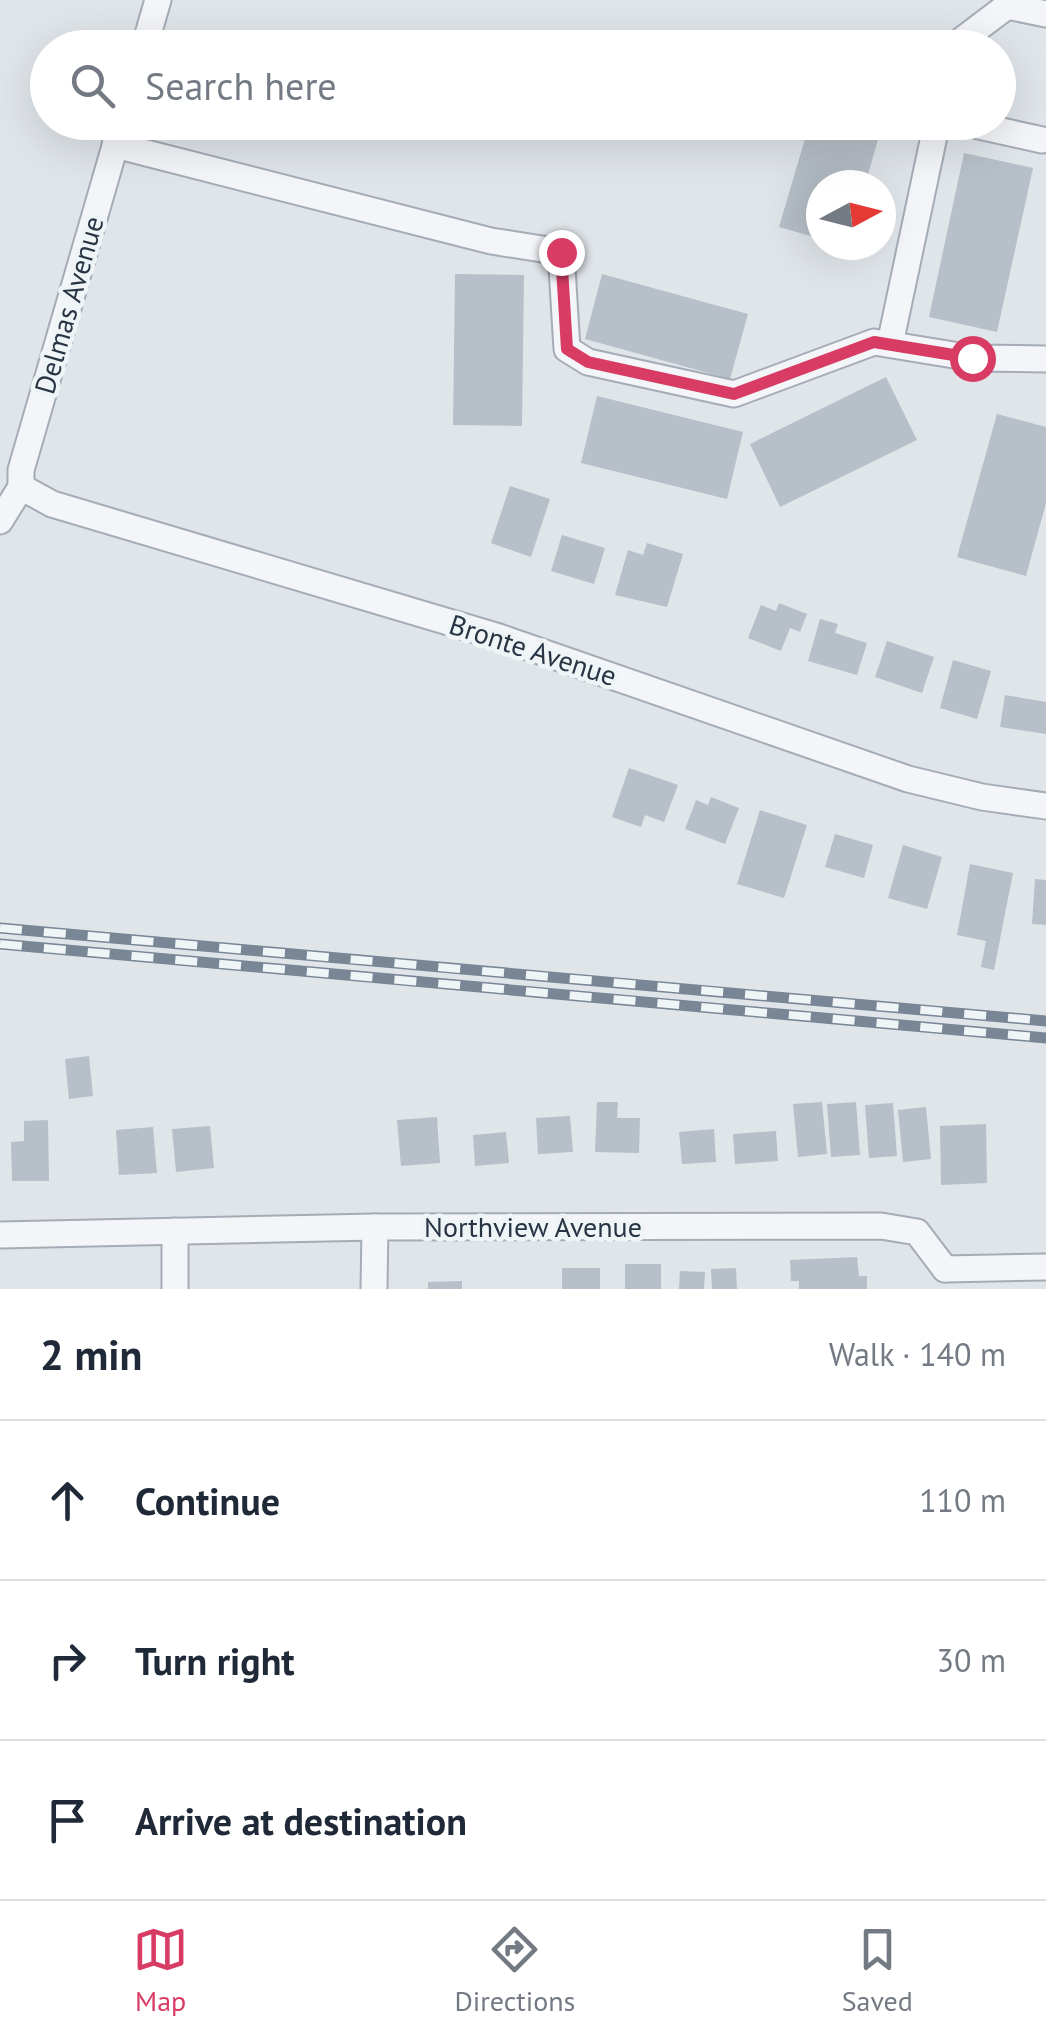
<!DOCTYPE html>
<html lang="en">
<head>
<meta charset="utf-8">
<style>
	body { margin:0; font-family:"PT Sans",sans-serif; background:#f6f6f7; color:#1f2937 }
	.compass { position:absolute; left:806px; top:170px; width:90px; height:90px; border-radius:50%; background:#fff; box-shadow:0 10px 40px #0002; rotate:83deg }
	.stop { position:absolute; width:30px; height:30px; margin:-22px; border:8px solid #d83c65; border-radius:50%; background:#fff }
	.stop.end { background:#d83c65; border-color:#fff; box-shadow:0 2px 10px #0008 }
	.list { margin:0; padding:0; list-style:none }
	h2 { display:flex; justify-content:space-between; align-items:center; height:130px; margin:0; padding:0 40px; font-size:42px }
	h2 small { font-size:32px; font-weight:400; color:#747a83 }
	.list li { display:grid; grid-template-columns:65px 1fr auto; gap:30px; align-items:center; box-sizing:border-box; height:160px; padding:0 40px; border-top:2px solid #e0e1e3 }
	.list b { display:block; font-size:38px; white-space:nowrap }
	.list em { font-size:32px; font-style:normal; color:#747a83 }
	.icon { flex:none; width:55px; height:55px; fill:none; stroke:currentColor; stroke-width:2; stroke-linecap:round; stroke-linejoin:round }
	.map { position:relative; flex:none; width:1046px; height:1289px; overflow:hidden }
	.search { position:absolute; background:#fff; box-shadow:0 10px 40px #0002; left:30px; right:30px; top:30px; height:110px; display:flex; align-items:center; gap:25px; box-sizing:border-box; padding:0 35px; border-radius:55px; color:#747a83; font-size:38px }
	.sheet { height:610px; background:#fff }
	nav { display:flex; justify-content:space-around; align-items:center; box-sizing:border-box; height:140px; border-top:2px solid #e0e1e3; background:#fff; font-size:28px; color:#747a83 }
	nav a { display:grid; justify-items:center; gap:5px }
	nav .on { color:#d83c65 }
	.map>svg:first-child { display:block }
	.building { fill:#b7bfc8 }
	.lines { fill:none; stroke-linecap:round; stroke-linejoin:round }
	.minor-casing { stroke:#a5acb5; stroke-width:29 }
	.minor { stroke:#f3f5f8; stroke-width:25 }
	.rail-casing { stroke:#788695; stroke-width:11 }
	.rail { stroke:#eff4f7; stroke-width:8; stroke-dasharray:22; stroke-linecap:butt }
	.route { stroke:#d83c65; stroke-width:12 }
	.labels { text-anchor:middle; stroke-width:9; stroke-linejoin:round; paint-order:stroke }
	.street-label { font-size:28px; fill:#273443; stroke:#eff4f7 }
</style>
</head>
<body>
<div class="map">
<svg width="1046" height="1289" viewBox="0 0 1046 1289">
	<rect width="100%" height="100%" fill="#e0e5ea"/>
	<!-- building -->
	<g class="building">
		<path d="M 810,122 L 883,122 L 865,185 L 821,185 L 821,239 L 779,227 Z"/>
		<path d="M 964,153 L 1033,168 L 997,332 L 929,317 Z"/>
		<path d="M 455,274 L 524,275 L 522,426 L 453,425 Z"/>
		<path d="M 602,274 L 748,314 L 730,379 L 585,339 Z"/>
		<path d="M 886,377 L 917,440 L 780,507 L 750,444 Z"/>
		<path d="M 597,396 L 743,432 L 727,499 L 581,463 Z"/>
		<path d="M 997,414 L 1046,427 L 1046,503 L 1026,576 L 957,557 Z"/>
		<path d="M 510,486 L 550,499 L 531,557 L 491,543 Z"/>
		<path d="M 562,535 L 605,548 L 594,584 L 551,571 Z"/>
		<path d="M 647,543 L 683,554 L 667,607 L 615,595 L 628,550 L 643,555 Z"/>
		<path d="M 779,603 L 807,614 L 800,632 L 790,628 L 781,651 L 748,638 L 761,605 L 776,611 Z"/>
		<path d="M 820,619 L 838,624 L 835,633 L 867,643 L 857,675 L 808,661 Z"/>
		<path d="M 887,641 L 934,657 L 922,693 L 875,677 Z"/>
		<path d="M 953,660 L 991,671 L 977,719 L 940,708 Z"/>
		<path d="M 1005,695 L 1046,702 L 1046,734 L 1000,727 Z"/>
		<path d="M 629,768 L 678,785 L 664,822 L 645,815 L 641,827 L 612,817 Z"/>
		<path d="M 711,797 L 739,808 L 725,844 L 685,829 L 696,800 L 708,805 Z"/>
		<path d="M 760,810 L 807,825 L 784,898 L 737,884 Z"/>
		<path d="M 835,834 L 873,845 L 864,878 L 825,867 Z"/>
		<path d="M 903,845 L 942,857 L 927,909 L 888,898 Z"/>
		<path d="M 970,864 L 1013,873 L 994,970 L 981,967 L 986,941 L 957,935 Z"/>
		<path d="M 1035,879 L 1046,880 L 1046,925 L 1032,924 Z"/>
		<path d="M 89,1056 L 93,1096 L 69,1099 L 65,1059 Z"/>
		<path d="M 597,1102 L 618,1102 L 617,1118 L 640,1118 L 639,1153 L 595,1152 Z"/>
		<path d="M 822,1102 L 827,1154 L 798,1157 L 793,1104 Z"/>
		<path d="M 856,1102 L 860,1155 L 831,1157 L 827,1104 Z"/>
		<path d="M 893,1103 L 897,1156 L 869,1158 L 865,1105 Z"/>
		<path d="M 926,1107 L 931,1159 L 903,1162 L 898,1110 Z"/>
		<path d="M 570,1116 L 573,1152 L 538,1154 L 536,1118 Z"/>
		<path d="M 437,1117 L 440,1163 L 401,1166 L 397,1120 Z"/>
		<path d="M 48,1120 L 49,1181 L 12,1181 L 11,1142 L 24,1141 L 24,1121 Z"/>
		<path d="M 986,1124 L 987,1183 L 941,1185 L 940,1126 Z"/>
		<path d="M 210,1126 L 214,1168 L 176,1172 L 172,1129 Z"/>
		<path d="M 153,1127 L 157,1173 L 119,1175 L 116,1130 Z"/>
		<path d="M 714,1129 L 716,1162 L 682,1164 L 679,1132 Z"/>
		<path d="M 776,1131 L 778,1161 L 735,1164 L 733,1134 Z"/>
		<path d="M 506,1132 L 509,1163 L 475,1166 L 473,1135 Z"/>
		<path d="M 857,1257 L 859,1276 L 867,1276 L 867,1289 L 799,1289 L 799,1281 L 791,1281 L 790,1260 Z"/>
		<rect x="625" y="1264" width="36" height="25"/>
		<rect x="562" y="1268" width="38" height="21"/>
		<path d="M 736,1268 L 737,1289 L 712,1289 L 711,1269 Z"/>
		<path d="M 680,1271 L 705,1272 L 704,1289 L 679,1289 Z"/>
		<path d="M 462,1281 L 462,1289 L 428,1289 L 428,1282 Z"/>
	</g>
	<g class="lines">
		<defs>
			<g id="minor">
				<path d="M 1007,6 L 1046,14"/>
				<path d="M 144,48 L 158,0"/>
				<path d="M 959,48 L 962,40 L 1015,0"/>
				<path d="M 961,122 L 1042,140"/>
				<path d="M 115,145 L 491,241 L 561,252 L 567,349 L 588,362 L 734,394 L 874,342 L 972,358 L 1046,359"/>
				<path d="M 890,344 L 937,122"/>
				<path d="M 21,487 L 52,504 L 499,637 L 908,779 L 982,797 L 1046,806"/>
				<path d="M 21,487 L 21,470 L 122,122"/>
				<path d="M 0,521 L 21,487"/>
				<path d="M 175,1231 L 175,1289"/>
				<path d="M 0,1235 L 375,1227 L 881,1226 L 917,1232 L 945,1269"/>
				<path d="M 945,1269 L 1046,1267"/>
				<path d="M 374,1289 L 375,1227"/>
			</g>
		</defs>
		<!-- minor casing -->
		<use href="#minor" class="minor-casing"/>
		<!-- minor -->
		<use href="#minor" class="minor"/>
		<defs>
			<g id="rail">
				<path d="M 0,928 L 1046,1021"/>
				<path d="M 0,944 L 1046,1038"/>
			</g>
		</defs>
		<!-- rail casing -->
		<use href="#rail" class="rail-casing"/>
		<!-- rail -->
		<use href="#rail" class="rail"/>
	</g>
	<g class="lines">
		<!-- route -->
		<path class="route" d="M 561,252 L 567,349 L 588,362 L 734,394 L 874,342 L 972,358"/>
	</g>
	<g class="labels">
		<!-- street labels -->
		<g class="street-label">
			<text transform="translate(69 305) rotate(-74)" y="10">Delmas Avenue</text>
			<text transform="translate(533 650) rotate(18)" y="10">Bronte Avenue</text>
			<text x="533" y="1237">Northview Avenue</text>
		</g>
	</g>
</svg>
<svg class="compass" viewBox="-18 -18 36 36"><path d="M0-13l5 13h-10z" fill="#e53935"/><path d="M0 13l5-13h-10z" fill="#747a83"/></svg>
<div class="stop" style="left:972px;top:358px"></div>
<div class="stop end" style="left:561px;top:252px"></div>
<div class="search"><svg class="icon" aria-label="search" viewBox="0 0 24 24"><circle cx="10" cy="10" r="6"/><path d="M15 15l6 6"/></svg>Search here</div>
</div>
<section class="sheet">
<h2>2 min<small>Walk · 140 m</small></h2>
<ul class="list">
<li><svg class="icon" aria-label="ahead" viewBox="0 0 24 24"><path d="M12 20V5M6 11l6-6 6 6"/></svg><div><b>Continue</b></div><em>110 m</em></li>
<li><svg class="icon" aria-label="right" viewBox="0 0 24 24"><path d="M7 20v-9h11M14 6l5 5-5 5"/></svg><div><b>Turn right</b></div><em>30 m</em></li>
<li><svg class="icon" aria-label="arrive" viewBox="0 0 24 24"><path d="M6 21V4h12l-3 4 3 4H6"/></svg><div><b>Arrive at destination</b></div></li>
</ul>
</section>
<nav>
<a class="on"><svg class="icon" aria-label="map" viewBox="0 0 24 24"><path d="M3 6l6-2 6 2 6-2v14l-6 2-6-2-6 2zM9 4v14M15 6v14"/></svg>Map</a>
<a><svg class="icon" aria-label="directions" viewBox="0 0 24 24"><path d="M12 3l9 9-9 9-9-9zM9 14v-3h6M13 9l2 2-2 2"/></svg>Directions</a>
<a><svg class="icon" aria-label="saved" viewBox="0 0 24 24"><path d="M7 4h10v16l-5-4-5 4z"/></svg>Saved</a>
</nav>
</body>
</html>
